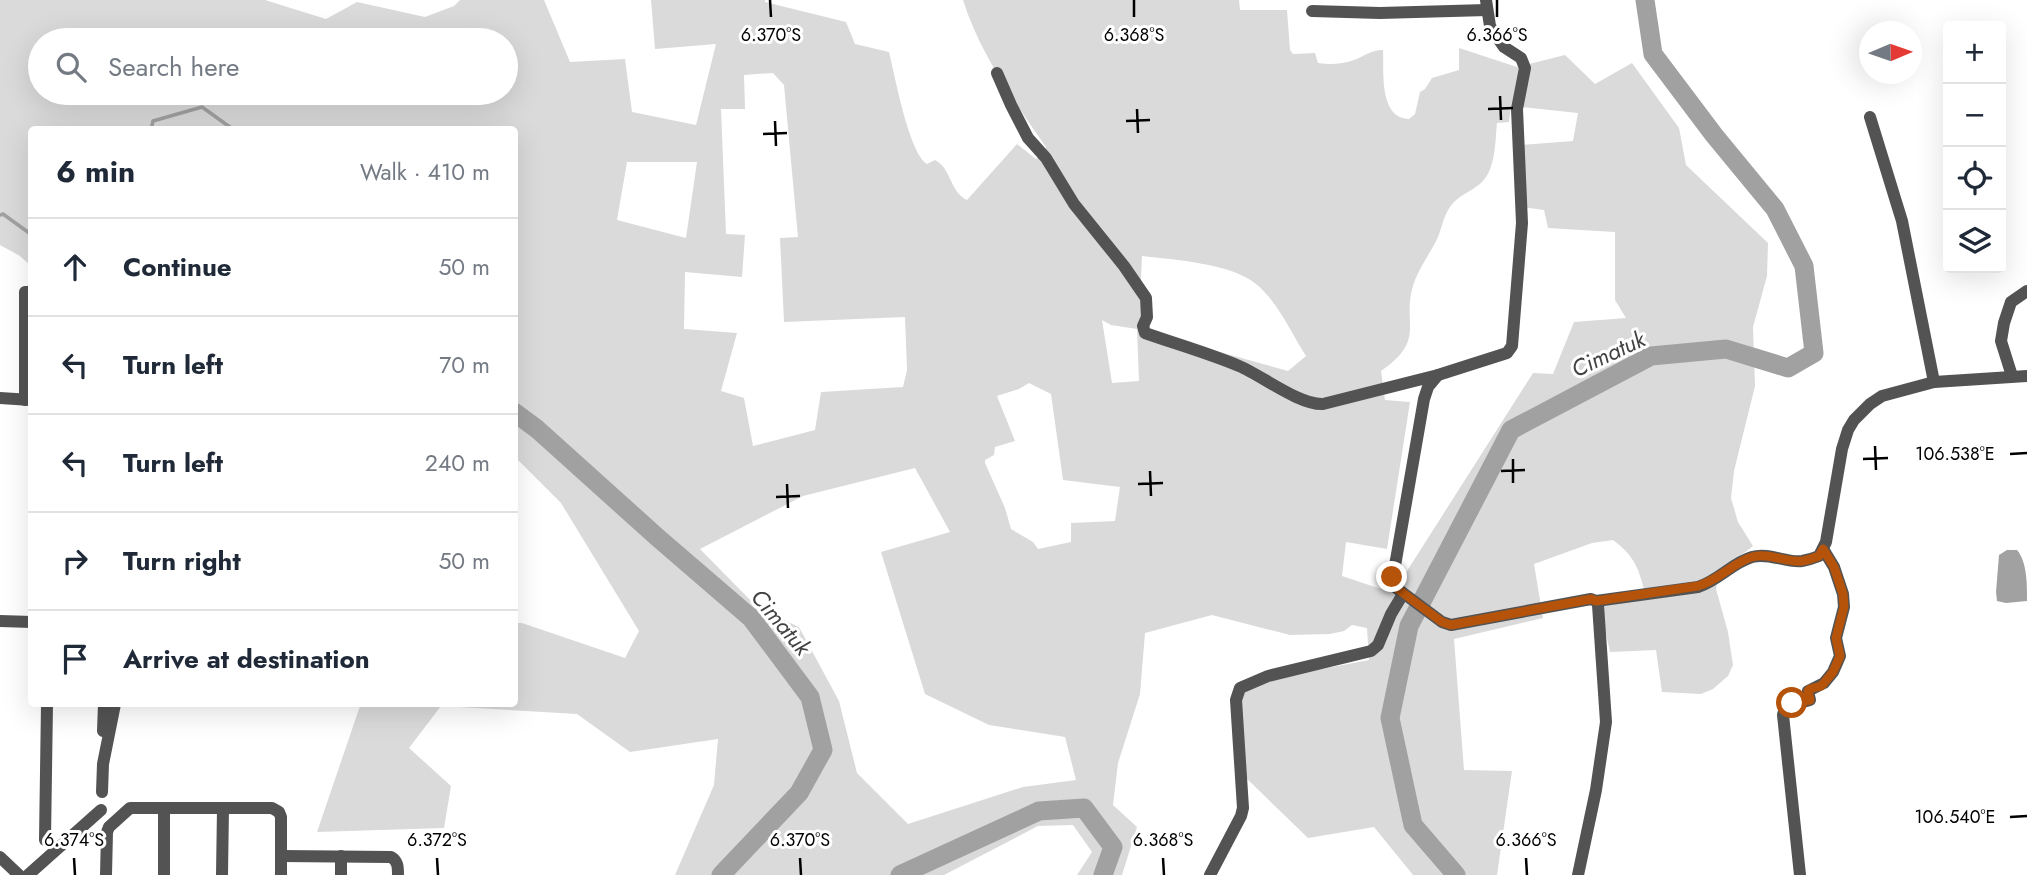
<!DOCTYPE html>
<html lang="en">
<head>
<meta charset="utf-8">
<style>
	body { margin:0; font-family:Jost,sans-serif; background:#f2f2f3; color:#1f2937 }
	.controls { position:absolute; right:21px; top:21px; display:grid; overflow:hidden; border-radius:7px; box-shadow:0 7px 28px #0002 }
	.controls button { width:63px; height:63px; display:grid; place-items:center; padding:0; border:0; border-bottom:2px solid #e0e1e3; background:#fff; color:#1f2937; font:35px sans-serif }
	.compass { position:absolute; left:1859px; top:21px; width:63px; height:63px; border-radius:50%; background:#fff; box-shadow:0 7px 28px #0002; rotate:88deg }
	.stop { position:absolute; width:21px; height:21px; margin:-16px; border:5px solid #b45309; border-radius:50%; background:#fff }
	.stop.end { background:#b45309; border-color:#fff; box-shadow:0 2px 7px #0008 }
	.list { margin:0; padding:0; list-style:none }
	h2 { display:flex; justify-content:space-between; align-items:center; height:91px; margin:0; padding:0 28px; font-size:30px }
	h2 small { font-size:23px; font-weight:400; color:#747a83 }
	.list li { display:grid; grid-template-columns:46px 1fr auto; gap:21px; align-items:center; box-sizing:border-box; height:98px; padding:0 28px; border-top:2px solid #e0e1e3 }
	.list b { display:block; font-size:26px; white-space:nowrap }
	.list em { font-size:23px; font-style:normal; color:#747a83 }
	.icon { flex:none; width:38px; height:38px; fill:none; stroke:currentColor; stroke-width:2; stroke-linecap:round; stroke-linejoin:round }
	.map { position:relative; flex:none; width:2027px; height:875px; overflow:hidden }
	.search { position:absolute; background:#fff; box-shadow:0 7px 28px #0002; left:28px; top:28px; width:490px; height:77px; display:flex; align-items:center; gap:18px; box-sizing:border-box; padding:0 24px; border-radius:38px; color:#747a83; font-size:26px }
	.panel { position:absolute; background:#fff; box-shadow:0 7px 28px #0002; left:28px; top:126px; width:490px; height:581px; border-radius:7px }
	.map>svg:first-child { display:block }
	.green { fill:#dadada; fill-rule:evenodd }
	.water { fill:#a1a1a1 }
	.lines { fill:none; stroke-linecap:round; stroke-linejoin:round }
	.stream { stroke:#a1a1a1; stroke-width:3.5 }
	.river { stroke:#a1a1a1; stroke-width:19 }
	.minor { stroke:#535353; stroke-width:12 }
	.route { stroke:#b45309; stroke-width:9 }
	.ticks { fill:none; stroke:#000; stroke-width:2.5 }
	.labels { text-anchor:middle; stroke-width:6; stroke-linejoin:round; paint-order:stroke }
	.water-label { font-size:23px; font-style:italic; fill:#424242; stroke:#fff }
	.ticks-label { font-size:18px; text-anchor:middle; fill:#000; stroke:#fff; stroke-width:6; stroke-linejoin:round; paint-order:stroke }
</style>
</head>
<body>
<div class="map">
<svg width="2027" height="875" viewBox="0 0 2027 875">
	<rect width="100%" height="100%" fill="#fff"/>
	<!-- green -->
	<path class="green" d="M 0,0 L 265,0 L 326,19 L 357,2 L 425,17 L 454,6 L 460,0 L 544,0 L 570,62 L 625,59 L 632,112 L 696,125 L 716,44 L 655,49 L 651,0 L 765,0 L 765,2 L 846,22 L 855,44 L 889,52 C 895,76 909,153 927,164 L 935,160 C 952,169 949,191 967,200 L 1017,144 L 1036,159 L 1046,150 L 1046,147 C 1014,101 980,54 963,0 L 1239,0 L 1240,10 L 1287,10 L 1290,50 L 1293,54 L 1315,53 L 1318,63 C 1330,65 1343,64 1354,60 C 1365,56 1371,50 1383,50 C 1384,72 1379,118 1409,119 L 1415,114 L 1420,92 L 1425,89 L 1432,78 L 1459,70 L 1459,48 L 1517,67 L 1565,55 L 1595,84 L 1632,63 L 1679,128 L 1686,165 L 1768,243 L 1767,276 L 1753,327 L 1755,386 L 1734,471 L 1731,498 L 1738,522 L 1753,546 C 1738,558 1720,569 1716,589 L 1728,632 L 1733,665 L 1728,676 L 1713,689 L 1701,694 L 1662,692 L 1656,650 L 1610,652 L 1600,605 L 1646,597 C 1639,570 1636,557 1613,540 L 1592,543 L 1534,564 L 1543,618 L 1454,639 L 1464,770 L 1512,771 L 1497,875 L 1413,875 L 1374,827 L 1308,838 L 1243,775 L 1236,701 L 1249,683 L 1369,660 L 1367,628 L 1352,625 L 1344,631 L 1330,634 L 1290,635 L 1212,615 L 1145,633 L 1140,694 L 1118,763 L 1113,805 L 1137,827 L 1122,875 L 1077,875 L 1092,852 L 1073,825 L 1038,826 L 944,875 L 675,875 L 714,785 L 718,739 L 630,752 L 577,714 L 441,706 L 409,748 L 451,786 L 444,828 L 317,832 L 360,706 L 362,704 L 514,704 L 515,623 L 522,623 L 625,658 L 639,631 L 561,503 L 515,457 L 514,130 L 32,130 L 31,266 L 20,256 L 0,245 ZM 40,40 L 506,40 L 506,93 L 40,93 ZM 773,73 L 784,85 L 798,237 L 780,238 L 784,322 L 905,317 L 907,370 L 903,387 L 821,392 L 815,430 L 753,446 L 744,398 L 721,391 L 737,333 L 684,329 L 685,272 L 742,277 L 745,235 L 726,234 L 721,109 L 745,109 L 744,75 ZM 1511,106 L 1578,113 L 1573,141 L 1521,145 L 1522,207 L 1544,210 L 1548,228 L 1615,232 L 1615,300 L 1626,318 L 1574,322 L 1553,374 L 1533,373 L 1393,593 L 1342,576 L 1346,542 L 1387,549 L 1410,402 L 1385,400 L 1381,371 C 1429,338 1399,322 1415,280 C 1421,265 1431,252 1438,237 C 1442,227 1444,215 1450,207 C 1457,196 1470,192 1480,184 C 1496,170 1495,143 1497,123 L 1509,122 ZM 627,162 L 697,162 L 686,238 L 617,220 ZM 1142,256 C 1174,260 1231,263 1256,284 C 1278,302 1291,333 1306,356 L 1288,371 L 1137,329 L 1143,320 L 1140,300 ZM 1102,320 L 1111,325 L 1137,329 L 1139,381 L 1112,383 ZM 1029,383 L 1051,394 L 1063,480 L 1120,487 L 1115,521 L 1071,523 L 1071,542 L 1038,549 L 1033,542 L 1011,529 L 1005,508 L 985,463 L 985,460 L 994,455 L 995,447 L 1015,441 L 997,396 L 1019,389 ZM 915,468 L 950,532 L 881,552 L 925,694 L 989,725 L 1065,737 L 1076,780 L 1023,787 L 908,824 L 857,773 L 839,701 L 799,627 L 758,608 L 700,549 L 803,496 Z"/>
	<!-- water -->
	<path class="water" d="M 2007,550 L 2017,550 C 2027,562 2027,583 2027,601 L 2006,603 L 1997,601 L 1996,592 L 1999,555 Z"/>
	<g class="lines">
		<!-- stream -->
		<g class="stream">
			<path d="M 151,130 L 153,121 L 202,107 L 234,130"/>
			<path d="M 0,215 L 3,214 L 32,235"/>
		</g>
		<!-- river -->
		<g class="river">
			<path d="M 514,412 L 537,429 L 657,537 L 751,618 L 810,697 L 823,750 L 799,793 L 721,875"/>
			<path d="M 900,875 L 1039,811 L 1084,808 L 1113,847 L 1103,875"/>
			<path d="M 1456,875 L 1413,825 L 1390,718 L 1409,626 L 1511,430 L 1651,356 L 1726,349 L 1788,368 L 1814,353 L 1804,266 L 1775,209 L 1714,135 L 1653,54 L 1645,0"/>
		</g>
		<!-- minor -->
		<g class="minor">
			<path d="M 1312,11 L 1380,13 L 1487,10"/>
			<path d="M 997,73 L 1011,105 L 1028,138 L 1046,158 L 1074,204 L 1124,266 L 1146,298 L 1147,317 L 1143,326 L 1145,333 C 1176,344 1208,353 1239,366 C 1261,375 1299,405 1323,404 L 1438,375 L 1507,353 L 1512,346 L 1522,223 L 1517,109 L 1525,68 L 1521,58 L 1504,47 L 1497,37 L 1490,26 L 1486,0"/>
			<path d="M 1870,117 L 1902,221 L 1934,382"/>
			<path d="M 1438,375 L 1428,387 L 1424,399 L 1392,583 L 1395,587 L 1442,622 L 1451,625 L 1591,599 L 1596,601 L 1598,605 L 1606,722 L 1596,790 L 1578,875"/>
			<path d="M 2012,376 L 2001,341 L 2004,323 L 2011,302 L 2027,291"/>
			<path d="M 0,398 L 31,400"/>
			<path d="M 25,400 L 25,292 L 32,292"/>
			<path d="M 1596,601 L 1698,587 C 1719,580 1732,563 1752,557 C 1768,552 1786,563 1802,561 C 1808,560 1814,558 1819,556 L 1826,542 L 1842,449 L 1848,430 L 1854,420 L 1870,404 L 1882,396 L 1934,382 L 2027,376"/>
			<path d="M 0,621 L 32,622"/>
			<path d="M 103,731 L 104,704"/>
			<path d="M 102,792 L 103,764 L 115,704"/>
			<path d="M 45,840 L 47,704"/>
			<path d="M 281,856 L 391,857 C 398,861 398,867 398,875"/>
			<path d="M 0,857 L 19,875"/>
			<path d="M 28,875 L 101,810"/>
			<path d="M 106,875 L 107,832 L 109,827 L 130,808 L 272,808 L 279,812 L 281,817 L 281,875"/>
			<path d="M 164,875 L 164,808"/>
			<path d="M 222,875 L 223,808"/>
			<path d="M 341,875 L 341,856"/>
			<path d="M 1210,875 L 1241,816 L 1243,808 L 1236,700 L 1240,688 L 1268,676 L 1371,651 L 1378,645 L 1391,614 L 1403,594"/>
			<path d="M 1800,875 L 1783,715 L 1785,707 L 1810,700 L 1808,691 L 1824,683 L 1833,672 L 1840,656 L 1836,638 L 1844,607 L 1843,594 L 1834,567 L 1823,549"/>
		</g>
	</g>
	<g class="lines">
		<!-- route -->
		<path class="route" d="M 1392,577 L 1392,583 L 1395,587 L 1442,622 L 1451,625 L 1591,599 L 1596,601 L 1698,586 C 1720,580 1732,563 1752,557 C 1768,552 1786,563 1802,561 C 1808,560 1814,558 1819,556 L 1823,549 L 1834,567 L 1843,594 L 1844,607 L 1836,638 L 1840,656 L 1833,672 L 1824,683 L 1821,686 L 1810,689 L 1808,691 L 1810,700 L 1792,703"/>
	</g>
	<!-- ticks -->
	<path class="ticks" d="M 770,0 L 771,17M 1134,0 L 1134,17M 1497,0 L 1497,17M 1500,96 L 1501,120M 1137,109 L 1138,133M 1488,109 L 1513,108M 775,121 L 776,146M 1126,121 L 1150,120M 763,134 L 787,133M 1875,446 L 1876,470M 2010,454 L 2027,453M 1513,459 L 1513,483M 1863,459 L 1888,458M 1150,471 L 1151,496M 1501,471 L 1525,470M 787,484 L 788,508M 1138,484 L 1163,483M 776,497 L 800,496M 2010,817 L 2027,816M 74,858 L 75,875M 437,858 L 438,875M 800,858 L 801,875M 1163,858 L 1164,875M 1526,858 L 1527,875"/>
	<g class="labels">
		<!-- water labels -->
		<g class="water-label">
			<text transform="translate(1608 354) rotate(-25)" y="8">Cimatuk</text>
			<text transform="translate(781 622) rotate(50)" y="8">Cimatuk</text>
		</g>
	</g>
	<g class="ticks-label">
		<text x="771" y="41">6.370°S</text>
		<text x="1134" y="41">6.368°S</text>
		<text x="1497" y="41">6.366°S</text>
		<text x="1955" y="460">106.538°E</text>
		<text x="1955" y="823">106.540°E</text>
		<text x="74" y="846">6.374°S</text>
		<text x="437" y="846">6.372°S</text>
		<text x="800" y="846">6.370°S</text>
		<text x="1163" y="846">6.368°S</text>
		<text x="1526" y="846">6.366°S</text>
	</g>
</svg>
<div class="controls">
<button>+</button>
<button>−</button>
<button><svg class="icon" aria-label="locate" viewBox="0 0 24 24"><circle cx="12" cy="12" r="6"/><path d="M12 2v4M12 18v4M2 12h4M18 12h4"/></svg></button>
<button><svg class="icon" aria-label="layers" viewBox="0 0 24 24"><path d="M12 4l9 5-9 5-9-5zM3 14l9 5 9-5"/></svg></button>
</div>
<svg class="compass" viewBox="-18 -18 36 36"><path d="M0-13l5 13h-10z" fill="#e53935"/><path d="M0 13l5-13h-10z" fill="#747a83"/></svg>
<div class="stop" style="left:1792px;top:703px"></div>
<div class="stop end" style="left:1392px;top:577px"></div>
<div class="search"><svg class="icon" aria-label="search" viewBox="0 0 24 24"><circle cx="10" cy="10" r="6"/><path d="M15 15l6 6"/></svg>Search here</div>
<section class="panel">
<h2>6 min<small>Walk · 410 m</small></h2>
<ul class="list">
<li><svg class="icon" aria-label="ahead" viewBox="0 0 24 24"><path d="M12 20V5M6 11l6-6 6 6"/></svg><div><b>Continue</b></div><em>50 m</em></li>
<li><svg class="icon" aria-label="left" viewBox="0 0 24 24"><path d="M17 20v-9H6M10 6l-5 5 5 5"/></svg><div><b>Turn left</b></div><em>70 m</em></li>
<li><svg class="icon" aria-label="left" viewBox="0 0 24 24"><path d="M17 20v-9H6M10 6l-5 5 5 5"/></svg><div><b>Turn left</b></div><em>240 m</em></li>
<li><svg class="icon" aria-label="right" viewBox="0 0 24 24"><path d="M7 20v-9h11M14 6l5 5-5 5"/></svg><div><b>Turn right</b></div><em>50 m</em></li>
<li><svg class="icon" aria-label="arrive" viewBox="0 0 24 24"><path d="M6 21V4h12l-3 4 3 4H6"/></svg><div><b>Arrive at destination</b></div></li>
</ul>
</section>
</div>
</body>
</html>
